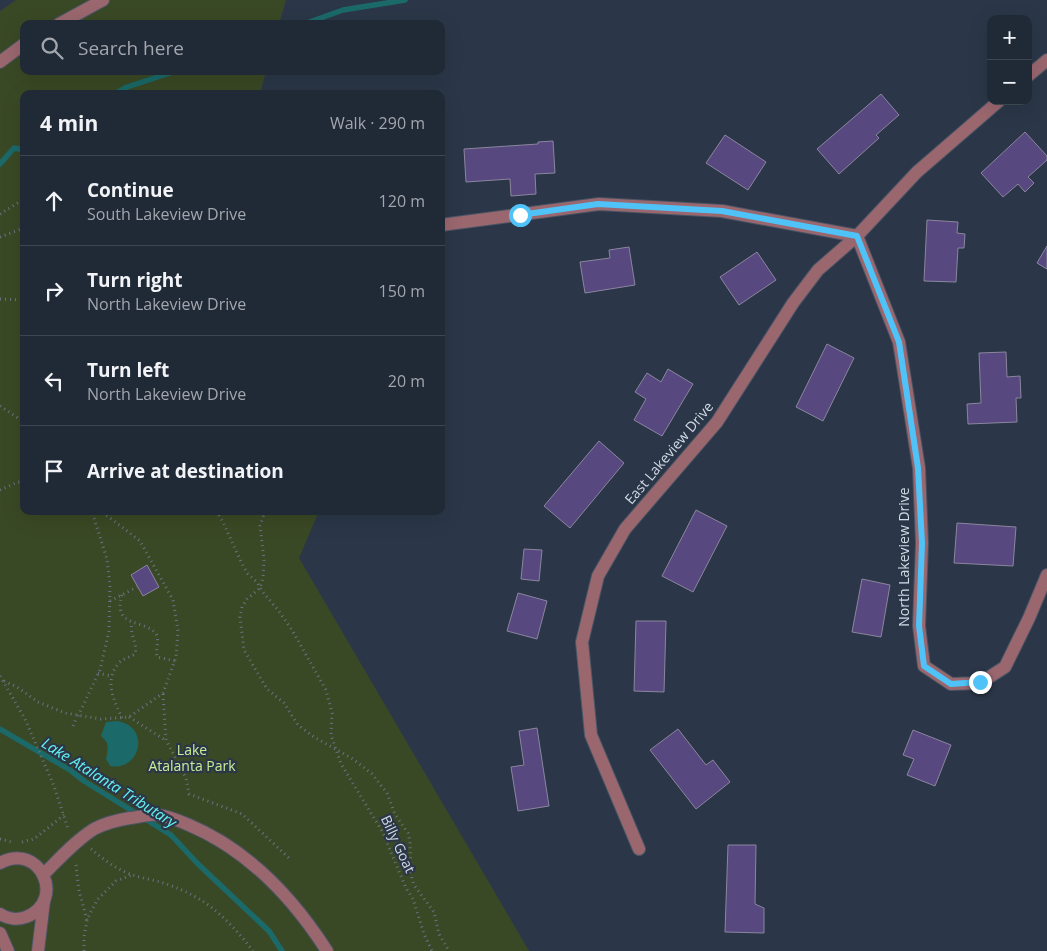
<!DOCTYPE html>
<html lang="en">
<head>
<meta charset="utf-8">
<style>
	body { margin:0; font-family:"Open Sans",sans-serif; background:#2d3542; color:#f1f3f6 }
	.controls { position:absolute; right:15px; top:15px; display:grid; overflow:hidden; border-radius:10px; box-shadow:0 5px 20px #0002 }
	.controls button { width:45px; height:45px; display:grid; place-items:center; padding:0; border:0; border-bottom:1px solid #3d4551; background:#202936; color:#f1f3f6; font:25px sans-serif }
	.stop { position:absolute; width:15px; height:15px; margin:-11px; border:4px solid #4fc3f7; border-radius:50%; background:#fff }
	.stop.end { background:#4fc3f7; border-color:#fff; box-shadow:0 1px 5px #0008 }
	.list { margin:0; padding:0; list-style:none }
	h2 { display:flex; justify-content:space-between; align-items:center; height:65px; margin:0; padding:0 20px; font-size:21px }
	h2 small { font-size:16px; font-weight:400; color:#a2a6ad }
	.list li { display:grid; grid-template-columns:32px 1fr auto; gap:15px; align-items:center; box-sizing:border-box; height:90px; padding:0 20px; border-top:1px solid #3d4551 }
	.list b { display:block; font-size:19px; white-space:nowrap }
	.list p { margin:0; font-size:16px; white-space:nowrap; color:#a2a6ad }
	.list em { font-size:16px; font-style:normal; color:#a2a6ad }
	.icon { flex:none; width:28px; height:28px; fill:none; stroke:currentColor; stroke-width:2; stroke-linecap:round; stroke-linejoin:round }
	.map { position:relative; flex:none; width:1047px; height:951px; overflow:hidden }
	.search { position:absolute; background:#202936; box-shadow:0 5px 20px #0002; left:20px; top:20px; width:425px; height:55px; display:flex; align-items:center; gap:12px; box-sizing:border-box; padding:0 18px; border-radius:10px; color:#a2a6ad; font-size:19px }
	.panel { position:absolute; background:#202936; box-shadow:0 5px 20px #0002; left:20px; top:90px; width:425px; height:425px; border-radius:10px }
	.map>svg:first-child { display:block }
	.green { fill:#3a4925 }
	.water { fill:#1b6969 }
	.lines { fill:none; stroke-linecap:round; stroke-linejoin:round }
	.stream { stroke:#1b6969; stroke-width:5.5 }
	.building { fill:#574880; stroke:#8b869e }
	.minor-casing { stroke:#495564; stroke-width:14 }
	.path { stroke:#687382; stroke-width:3; stroke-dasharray:1 4; stroke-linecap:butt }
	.minor { stroke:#9b676f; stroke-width:12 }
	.route { stroke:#4fc3f7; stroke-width:6 }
	.labels { text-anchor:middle; stroke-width:4.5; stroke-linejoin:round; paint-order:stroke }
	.street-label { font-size:14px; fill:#d3dbe6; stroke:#2b3748 }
	.park-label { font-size:14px; fill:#caee96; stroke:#2b3748 }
	.water-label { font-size:15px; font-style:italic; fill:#64f1f1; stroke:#2b3748 }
</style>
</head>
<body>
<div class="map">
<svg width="1047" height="951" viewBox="0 0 1047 951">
	<rect width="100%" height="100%" fill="#2b3748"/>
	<!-- green -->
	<path class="green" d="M 16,0 L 286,0 L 279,24 L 24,24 L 24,71 L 266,71 L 260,94 L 24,94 L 24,511 L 319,511 L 299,558 L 529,951 L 0,951 L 0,11 Z"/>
	<!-- water -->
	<path class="water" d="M 118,721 C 152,728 139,772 110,766 L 106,759 C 108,749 110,743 101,736 L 106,722 Z"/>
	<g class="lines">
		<!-- stream -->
		<g class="stream">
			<path d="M 304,24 L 343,10 L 405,0"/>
			<path d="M 115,94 L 127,87 L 176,71"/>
			<path d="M 0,164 L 14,148 L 24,150"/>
			<path d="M 0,729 L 70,770 L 84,781 L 171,835 L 198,864 L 269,931 L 282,951"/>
		</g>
	</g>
	<!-- building -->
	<g class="building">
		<path d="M 881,94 L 899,115 L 876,135 L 879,138 L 839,174 L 817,149 Z"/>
		<path d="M 1025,132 L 1047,156 L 1047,160 L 1028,177 L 1034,183 L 1025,192 L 1018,184 L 1003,197 L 981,173 Z"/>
		<path d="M 725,135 L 766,162 L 748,190 L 706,163 Z"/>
		<path d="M 553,141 L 555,173 L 535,174 L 536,194 L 511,196 L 510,179 L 466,182 L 464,149 L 538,144 L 538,142 Z"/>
		<path d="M 927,220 L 958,222 L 957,233 L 965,234 L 964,248 L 958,248 L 956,282 L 924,281 Z"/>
		<path d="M 1047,246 L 1047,269 L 1037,263 Z"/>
		<path d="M 629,247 L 635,285 L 585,293 L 580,262 L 610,258 L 609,250 Z"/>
		<path d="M 757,252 L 776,280 L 739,305 L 720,277 Z"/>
		<path d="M 827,344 L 854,358 L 823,421 L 796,407 Z"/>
		<path d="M 1006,352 L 1007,377 L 1020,376 L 1021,398 L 1016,398 L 1017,422 L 968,424 L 967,404 L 981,403 L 979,353 Z"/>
		<path d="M 668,369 L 693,384 L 662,436 L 634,420 L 646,399 L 635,392 L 647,373 L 661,382 Z"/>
		<path d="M 599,441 L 624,463 L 570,528 L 544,506 Z"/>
		<path d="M 696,510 L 727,526 L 693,592 L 662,576 Z"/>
		<path d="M 957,523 L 1016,527 L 1013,566 L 954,563 Z"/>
		<path d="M 524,549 L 542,550 L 539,581 L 521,579 Z"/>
		<path d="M 147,565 L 159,587 L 143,596 L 131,575 Z"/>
		<path d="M 862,579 L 890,585 L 881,637 L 852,632 Z"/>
		<path d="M 518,593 L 547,601 L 537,639 L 507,631 Z"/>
		<path d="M 636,621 L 666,621 L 664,692 L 634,691 Z"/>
		<path d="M 537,728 L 549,806 L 518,811 L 511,767 L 524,765 L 519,731 Z"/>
		<path d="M 678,729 L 706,765 L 713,760 L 730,782 L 696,809 L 650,750 Z"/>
		<path d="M 913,730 L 951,745 L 935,786 L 907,775 L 914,759 L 903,755 Z"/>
		<path d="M 728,845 L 756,845 L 755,904 L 764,908 L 764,933 L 725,932 Z"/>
	</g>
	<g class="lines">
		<defs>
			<g id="minor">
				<path d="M 59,24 L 103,0"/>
				<path d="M 0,62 L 24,44"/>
				<path d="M 1028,76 L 1047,60"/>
				<path d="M 441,225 L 599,204 L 722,211 L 857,236 L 899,342 L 919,468 L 922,543 L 919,626 L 924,666 L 951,684 L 980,683 L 1005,667 L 1029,618 L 1047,575"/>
				<path d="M 639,849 L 591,735 L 582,642 L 598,576 L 625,529 L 717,422 L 793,303 L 818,270 L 857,236 L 917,172 L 999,101"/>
				<path d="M 0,863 C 40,841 67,901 26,917 C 18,920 8,919 0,914"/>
				<path d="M 43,875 C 59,859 75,841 94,829 C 105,823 118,820 130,818 C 139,817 148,814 157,815 C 168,816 180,821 189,825 C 248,850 293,898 327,951"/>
				<path d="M 0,933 L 8,951"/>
				<path d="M 38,951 L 44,901"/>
			</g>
		</defs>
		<!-- minor casing -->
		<use href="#minor" class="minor-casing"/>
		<!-- path -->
		<g class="path">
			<path d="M 0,214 L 24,199"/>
			<path d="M 0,237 L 24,228"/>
			<path d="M 0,299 L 24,300"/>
			<path d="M 0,406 L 24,422"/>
			<path d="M 0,490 L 18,482 L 24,483"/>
			<path d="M 216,511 L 223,522 L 242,564 L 248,574 L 257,582 L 262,591 L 278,610 L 292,630 L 326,690 L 332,713 L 331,735 L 341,764 L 382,831 L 406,888 L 413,899 L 424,934 L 432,951"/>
			<path d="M 265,511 L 260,526 L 264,560 L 263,578 L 260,588 L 247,599 L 242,607 L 240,617 L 244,650 L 267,689 L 284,703 L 298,725 L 314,737 L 353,759 L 372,774 L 387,793 L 395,814 L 408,833 L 410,842 L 411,875 L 414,885 L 434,912 L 439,934 L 449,951"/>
			<path d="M 122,595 C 112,629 146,619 156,634 C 160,641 155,650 157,657 L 175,661"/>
			<path d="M 110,601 L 137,587"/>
			<path d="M 98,673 L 111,676"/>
			<path d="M 0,676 L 25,719 L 54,786 L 68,829"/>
			<path d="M 4,681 L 17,687 L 38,702 L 65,713 L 101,719 L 129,717 L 163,693 L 176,657 L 178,631 L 173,600 L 140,541 L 101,511"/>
			<path d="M 163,694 L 166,740 L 186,778 L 189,794 L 242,814 L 290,859"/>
			<path d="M 78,716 L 100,670 L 109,631 L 110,585 L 107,559 L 93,515 L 90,511"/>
			<path d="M 129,717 L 165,740"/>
			<path d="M 122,718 C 114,701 104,681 118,664 C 123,658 129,658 135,654 C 138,643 129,635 132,623"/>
			<path d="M 73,726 L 76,719"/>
			<path d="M 0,839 L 11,842"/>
			<path d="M 22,842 L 34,839 L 64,815"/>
			<path d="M 91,849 C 103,859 117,870 133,875 C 144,879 156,880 166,884 C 206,897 228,919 253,951"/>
			<path d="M 76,865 L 79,891 L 87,920"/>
			<path d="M 84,951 L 84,937 L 87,920 L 97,900 L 116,881 L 132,875"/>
		</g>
		<!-- minor -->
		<use href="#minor" class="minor"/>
	</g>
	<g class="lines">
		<!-- route -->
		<path class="route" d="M 520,215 L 598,204 L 722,211 L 857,236 L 899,342 L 918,468 L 922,543 L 919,626 L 924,666 L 951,684 L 980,682"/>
	</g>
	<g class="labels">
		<!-- street labels -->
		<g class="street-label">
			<text transform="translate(669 453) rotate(-50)" y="5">East Lakeview Drive</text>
			<text transform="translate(904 557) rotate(-90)" y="5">North Lakeview Drive</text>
			<text transform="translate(398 844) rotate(65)" y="5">Billy Goat</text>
		</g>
		<!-- park labels -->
		<g class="park-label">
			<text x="192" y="755">Lake<tspan x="192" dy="16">Atalanta Park</tspan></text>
		</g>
		<!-- water labels -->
		<g class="water-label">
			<text transform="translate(109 783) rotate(32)" y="5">Lake Atalanta Tributary</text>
		</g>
	</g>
</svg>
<div class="controls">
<button>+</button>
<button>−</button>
</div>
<div class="stop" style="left:520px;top:215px"></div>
<div class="stop end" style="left:980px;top:682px"></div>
<div class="search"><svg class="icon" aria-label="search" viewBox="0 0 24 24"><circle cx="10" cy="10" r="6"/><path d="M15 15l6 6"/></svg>Search here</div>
<section class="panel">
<h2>4 min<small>Walk · 290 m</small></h2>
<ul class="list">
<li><svg class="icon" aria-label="ahead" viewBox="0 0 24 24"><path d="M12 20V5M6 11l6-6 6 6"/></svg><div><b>Continue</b><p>South Lakeview Drive</p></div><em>120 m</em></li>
<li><svg class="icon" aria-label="right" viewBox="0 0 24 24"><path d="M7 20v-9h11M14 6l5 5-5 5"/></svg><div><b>Turn right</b><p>North Lakeview Drive</p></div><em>150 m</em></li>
<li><svg class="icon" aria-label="left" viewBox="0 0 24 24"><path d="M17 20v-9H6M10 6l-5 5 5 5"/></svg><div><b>Turn left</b><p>North Lakeview Drive</p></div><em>20 m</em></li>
<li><svg class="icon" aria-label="arrive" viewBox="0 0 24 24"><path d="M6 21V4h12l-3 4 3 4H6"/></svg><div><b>Arrive at destination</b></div></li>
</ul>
</section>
</div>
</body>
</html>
